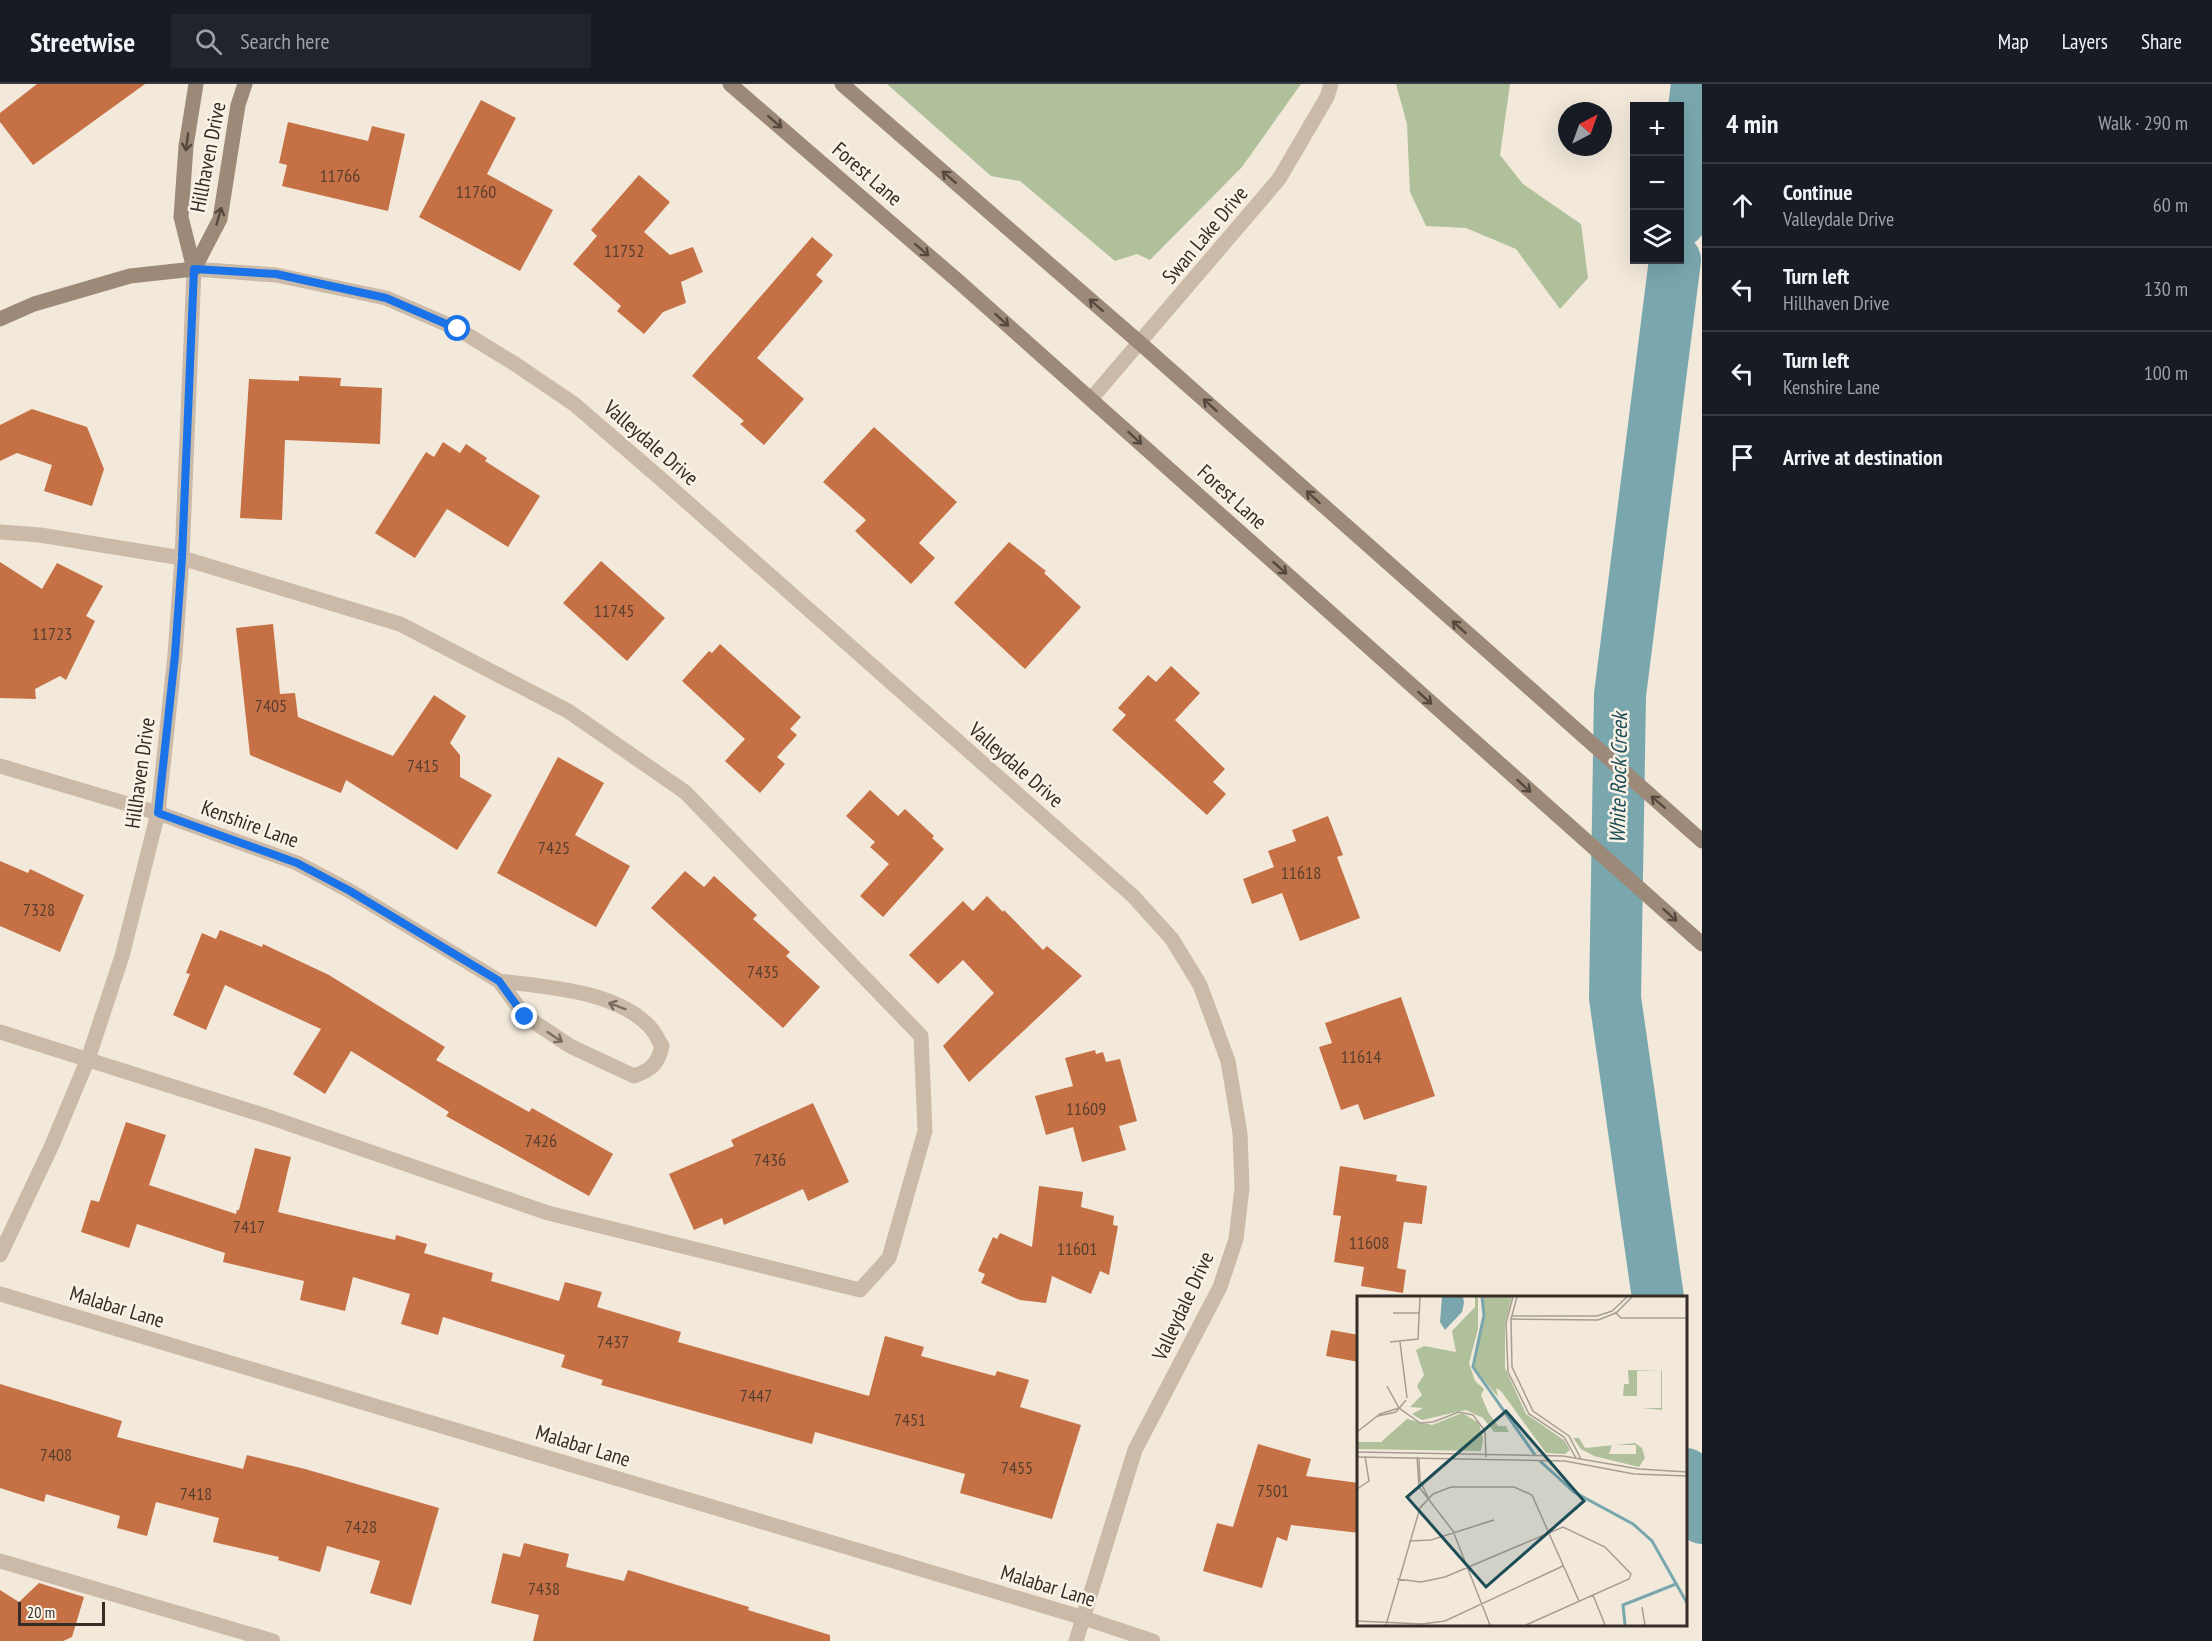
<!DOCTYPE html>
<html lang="en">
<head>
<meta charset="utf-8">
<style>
	body { margin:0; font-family:"PT Sans Narrow",sans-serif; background:#20242c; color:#f1f3f6 }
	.controls { position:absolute; right:18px; top:18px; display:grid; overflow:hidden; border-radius:0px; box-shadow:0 6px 24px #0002 }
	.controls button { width:54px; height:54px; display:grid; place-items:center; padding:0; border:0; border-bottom:2px solid #363941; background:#171b24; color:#f1f3f6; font:30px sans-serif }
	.compass { position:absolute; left:1558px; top:18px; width:54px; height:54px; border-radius:50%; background:#171b24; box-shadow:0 6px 24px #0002; rotate:41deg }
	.scale { position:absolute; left:18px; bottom:15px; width:87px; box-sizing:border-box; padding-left:6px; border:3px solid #362d27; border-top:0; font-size:16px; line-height:21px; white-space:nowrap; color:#362d27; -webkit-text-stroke:4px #f9f3e7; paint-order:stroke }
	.stop { position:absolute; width:18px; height:18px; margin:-14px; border:4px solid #1a73e8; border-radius:50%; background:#fff }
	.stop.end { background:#1a73e8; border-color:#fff; box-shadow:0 2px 6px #0008 }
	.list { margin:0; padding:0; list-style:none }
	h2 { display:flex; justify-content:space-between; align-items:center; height:78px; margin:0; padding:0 24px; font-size:26px }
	h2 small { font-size:20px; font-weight:400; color:#9ea1a6 }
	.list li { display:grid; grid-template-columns:39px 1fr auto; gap:18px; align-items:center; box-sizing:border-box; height:84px; padding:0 24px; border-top:2px solid #363941 }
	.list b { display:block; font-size:22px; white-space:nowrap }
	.list p { margin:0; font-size:20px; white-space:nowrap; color:#9ea1a6 }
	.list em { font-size:20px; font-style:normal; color:#9ea1a6 }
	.icon { flex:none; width:33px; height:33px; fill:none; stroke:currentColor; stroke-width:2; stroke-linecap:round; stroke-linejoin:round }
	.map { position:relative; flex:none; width:1702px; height:1557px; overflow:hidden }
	header { display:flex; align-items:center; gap:36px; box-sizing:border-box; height:84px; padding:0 30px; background:#171b24; border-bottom:2px solid #363941 }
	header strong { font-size:28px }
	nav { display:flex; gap:33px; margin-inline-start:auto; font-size:21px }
	.search { width:420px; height:54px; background:#20242c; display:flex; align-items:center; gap:15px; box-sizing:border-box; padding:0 21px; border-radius:0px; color:#9ea1a6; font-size:22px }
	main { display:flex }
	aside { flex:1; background:#171b24 }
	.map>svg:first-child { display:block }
	.green { fill:#b0c09b }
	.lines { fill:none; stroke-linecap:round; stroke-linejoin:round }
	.river { stroke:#7aa7ae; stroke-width:52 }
	.building { fill:#c57145 }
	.lane { stroke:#cabaa7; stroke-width:15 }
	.street { stroke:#cabaa7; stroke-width:15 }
	.secondary { stroke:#9d8978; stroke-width:15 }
	.oneway { stroke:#55493f }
	.oneway2 { stroke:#796c61 }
	.route { stroke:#1a73e8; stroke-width:8 }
	.labels { text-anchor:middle; stroke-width:5; stroke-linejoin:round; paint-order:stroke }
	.number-label { font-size:18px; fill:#5a3e2e }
	.street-label { font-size:21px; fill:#362d27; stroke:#f9f3e7 }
	.water-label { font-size:22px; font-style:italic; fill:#1d4d57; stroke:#f9f3e7 }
	.inset-river { fill:none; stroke:#7aa7ae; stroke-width:3 }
	.inset-road { fill:none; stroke:#a79e93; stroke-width:1.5 }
	.view { fill:#1d4d57; fill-opacity:0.15; stroke:#1d4d57; stroke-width:3 }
	.inset-edge { fill:none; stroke:#362d27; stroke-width:3 }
</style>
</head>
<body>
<header>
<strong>Streetwise</strong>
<div class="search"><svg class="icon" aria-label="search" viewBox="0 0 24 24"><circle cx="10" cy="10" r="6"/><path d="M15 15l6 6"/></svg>Search here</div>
<nav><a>Map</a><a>Layers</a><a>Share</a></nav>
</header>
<main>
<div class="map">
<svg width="1702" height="1557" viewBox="0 0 1702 1557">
	<rect width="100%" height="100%" fill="#f2e9db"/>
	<!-- green -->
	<g class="green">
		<path d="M 887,0 L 1301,0 L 1242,83 L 1150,176 L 1137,170 L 1115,177 L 1020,97 L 991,92 Z"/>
		<path d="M 1396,0 L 1510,0 L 1500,71 L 1523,100 L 1581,140 L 1588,194 L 1560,225 L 1516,165 L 1466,144 L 1426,142 L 1410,108 L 1407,40 Z"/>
	</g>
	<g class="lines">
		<!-- river -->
		<g class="river">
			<path d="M 1680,137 L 1697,0"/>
			<path d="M 1658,1214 L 1615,914 L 1620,611 L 1675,176"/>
			<path d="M 1686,1390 L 1702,1434"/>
		</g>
	</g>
	<!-- building -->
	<g class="building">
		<path d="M 37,0 L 145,0 L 33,81 L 0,38 L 0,29 Z"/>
		<path d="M 481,16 L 516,34 L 487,90 L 553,126 L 520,187 L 419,133 Z"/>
		<path d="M 288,38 L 368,57 L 372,42 L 405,50 L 388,127 L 282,102 L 287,81 L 279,79 Z"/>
		<path d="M 639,91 L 670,118 L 644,148 L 670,171 L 693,163 L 703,188 L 681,198 L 686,219 L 663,228 L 644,250 L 617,227 L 621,222 L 573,180 L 597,152 L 591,146 Z"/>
		<path d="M 812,153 L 833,171 L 816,191 L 823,197 L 757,274 L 804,315 L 764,361 L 740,340 L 744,337 L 692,292 Z"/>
		<path d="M 299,292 L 341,294 L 340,302 L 382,304 L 380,360 L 285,356 L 282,436 L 240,434 L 249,295 L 299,297 Z"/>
		<path d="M 32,325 L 87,343 L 104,385 L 92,422 L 44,407 L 52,381 L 17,369 L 0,377 L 0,341 Z"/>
		<path d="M 874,343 L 957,418 L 919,459 L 935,474 L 911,500 L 855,447 L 866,436 L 823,398 Z"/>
		<path d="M 443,358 L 460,369 L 466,360 L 487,374 L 485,377 L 540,412 L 508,463 L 447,425 L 415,474 L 375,449 L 426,368 L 434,373 Z"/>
		<path d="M 1009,458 L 1046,487 L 1044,489 L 1081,523 L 1025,585 L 954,519 Z"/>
		<path d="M 601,477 L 665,534 L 627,577 L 563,519 Z"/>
		<path d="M 0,478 L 42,505 L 57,479 L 103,502 L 86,532 L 95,537 L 66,596 L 60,592 L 35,605 L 36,615 L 0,614 Z"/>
		<path d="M 273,540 L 280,610 L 295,609 L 298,633 L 393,672 L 434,611 L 466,632 L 450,659 L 460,671 L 460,693 L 492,711 L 457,766 L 346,696 L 341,709 L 250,671 L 236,544 Z"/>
		<path d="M 720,560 L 801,633 L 790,645 L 797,651 L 777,673 L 785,680 L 760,709 L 725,677 L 745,655 L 682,597 L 709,567 L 712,569 Z"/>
		<path d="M 1171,582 L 1200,609 L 1175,636 L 1225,685 L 1213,698 L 1226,710 L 1207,731 L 1112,646 L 1126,631 L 1118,624 L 1148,591 L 1156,598 Z"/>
		<path d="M 558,673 L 604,699 L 575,751 L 630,782 L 596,843 L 497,789 Z"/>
		<path d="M 870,706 L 898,732 L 905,725 L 934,752 L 932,754 L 944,765 L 883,833 L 860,812 L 889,780 L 870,763 L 875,758 L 846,732 Z"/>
		<path d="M 1328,732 L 1343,771 L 1337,773 L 1360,834 L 1300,857 L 1282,809 L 1252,820 L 1243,795 L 1274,783 L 1268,767 L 1296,757 L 1292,746 Z"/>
		<path d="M 0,777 L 28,789 L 30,785 L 84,811 L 60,868 L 0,842 Z"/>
		<path d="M 685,787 L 704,803 L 714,792 L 757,831 L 753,835 L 790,868 L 786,872 L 820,903 L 783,944 L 651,824 Z"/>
		<path d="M 987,812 L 1003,828 L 1004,826 L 1043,866 L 1047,862 L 1082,892 L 969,998 L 943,962 L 994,909 L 963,876 L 938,900 L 909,871 L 963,817 L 973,827 Z"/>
		<path d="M 220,846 L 262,863 L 263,860 L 329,891 L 445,963 L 436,976 L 529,1028 L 532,1024 L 613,1070 L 589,1112 L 446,1032 L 449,1028 L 351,967 L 325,1010 L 293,990 L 321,945 L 225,901 L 206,946 L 173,931 L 190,890 L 186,889 L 202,849 L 216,855 Z"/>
		<path d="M 1401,913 L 1435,1012 L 1364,1036 L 1358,1020 L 1341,1026 L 1319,963 L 1332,959 L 1325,939 Z"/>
		<path d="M 1095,966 L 1096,970 L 1103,968 L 1106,978 L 1120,975 L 1137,1037 L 1119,1042 L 1126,1066 L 1082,1078 L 1073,1043 L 1046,1051 L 1035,1012 L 1073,1002 L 1065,974 Z"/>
		<path d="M 813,1019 L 849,1098 L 808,1117 L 803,1105 L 724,1141 L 722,1134 L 694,1146 L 669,1090 L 734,1062 L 731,1056 Z"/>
		<path d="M 126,1038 L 166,1051 L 149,1101 L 236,1130 L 237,1126 L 239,1126 L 255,1064 L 291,1073 L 278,1128 L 395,1156 L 396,1151 L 427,1160 L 424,1169 L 493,1189 L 491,1197 L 559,1217 L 565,1198 L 602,1208 L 597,1223 L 681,1248 L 678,1258 L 869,1312 L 885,1252 L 924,1263 L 921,1272 L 995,1292 L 997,1287 L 1029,1296 L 1020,1323 L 1081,1341 L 1052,1435 L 960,1409 L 965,1390 L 815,1348 L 812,1360 L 601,1301 L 603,1296 L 561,1283 L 565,1271 L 443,1233 L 438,1251 L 401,1240 L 410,1210 L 353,1193 L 345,1227 L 300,1216 L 304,1197 L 223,1178 L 225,1169 L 137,1140 L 129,1164 L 81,1148 L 91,1116 L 99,1118 Z"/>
		<path d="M 1340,1082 L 1397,1091 L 1396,1097 L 1427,1102 L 1422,1140 L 1404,1138 L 1397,1184 L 1406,1186 L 1403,1209 L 1361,1202 L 1364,1183 L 1334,1178 L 1341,1132 L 1333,1131 Z"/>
		<path d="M 1039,1102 L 1083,1108 L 1081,1123 L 1114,1132 L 1113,1141 L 1118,1142 L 1109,1191 L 1100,1187 L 1091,1210 L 1052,1192 L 1046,1219 L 1020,1216 L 981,1199 L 985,1190 L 978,1187 L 993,1153 L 997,1155 L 1000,1149 L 1032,1163 Z"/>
		<path d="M 1331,1246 L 1359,1251 L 1359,1278 L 1326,1272 Z"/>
		<path d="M 0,1300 L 122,1337 L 117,1353 L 243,1385 L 247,1371 L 305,1385 L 439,1424 L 411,1521 L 370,1509 L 380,1477 L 327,1462 L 320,1488 L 278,1476 L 279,1473 L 213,1458 L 219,1434 L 156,1418 L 147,1452 L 117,1444 L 120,1432 L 46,1410 L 44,1418 L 0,1404 Z"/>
		<path d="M 1258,1360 L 1311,1375 L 1306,1392 L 1359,1399 L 1359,1449 L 1291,1441 L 1287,1457 L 1277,1453 L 1262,1504 L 1203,1487 L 1217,1439 L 1233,1443 Z"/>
		<path d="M 524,1459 L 569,1470 L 566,1483 L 624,1497 L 628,1486 L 749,1523 L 748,1526 L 830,1551 L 830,1557 L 533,1557 L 539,1531 L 491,1519 L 503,1469 L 520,1473 Z"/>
		<path d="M 39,1499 L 84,1513 L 72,1553 L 63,1557 L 0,1557 L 0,1506 L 19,1518 Z"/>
	</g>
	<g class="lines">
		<!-- lane -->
		<g class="lane">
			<path d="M 0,448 L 40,451 L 182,474 L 400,540 L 568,627 L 685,708 L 921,952 L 925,1047 L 889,1174 L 860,1206 L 548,1129 L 266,1032 L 0,948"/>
			<path d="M 0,1477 L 273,1557"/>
		</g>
		<!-- street -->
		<g class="street">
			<path d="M 1091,315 L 1279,95 L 1327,13 L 1331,0"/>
			<path d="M 0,682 L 158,729 L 297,779 L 350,807 L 499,897 L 525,932 L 570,962 L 634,992 C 651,986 658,980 662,962 C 658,956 655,948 649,942 C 614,906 546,903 499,897"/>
			<path d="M 0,1171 L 52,1061 L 88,975 L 122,872 L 158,729 L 175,571 L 182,474 L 194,185 L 276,191 L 386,214 L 458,245 L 515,280 L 574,320 L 661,395 L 1133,812 L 1172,855 L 1200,901 L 1228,977 L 1240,1049 L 1242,1104 L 1236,1155 L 1220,1203 L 1135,1366 L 1076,1557"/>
			<path d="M 0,1210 L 1084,1534 L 1153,1557"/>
		</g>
		<!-- secondary -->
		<g class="secondary">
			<path d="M 730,0 L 958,197 L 1702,860"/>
			<path d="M 842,0 L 1140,259 L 1702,757"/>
			<path d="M 194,185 L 220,135 L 238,21 L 245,0"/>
			<path d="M 194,185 L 181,133 L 186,62 L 196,0"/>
			<path d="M 0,235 L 34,220 L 130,192 L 194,185"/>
		</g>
	</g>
	<!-- one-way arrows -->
	<defs><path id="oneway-shaft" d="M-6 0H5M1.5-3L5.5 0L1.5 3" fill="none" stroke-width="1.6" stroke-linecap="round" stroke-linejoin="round" transform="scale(1.5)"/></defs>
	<g class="oneway">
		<use href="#oneway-shaft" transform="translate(775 38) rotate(41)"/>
		<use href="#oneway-shaft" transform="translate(187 58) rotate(98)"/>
		<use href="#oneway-shaft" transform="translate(949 93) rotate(-139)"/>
		<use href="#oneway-shaft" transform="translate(219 132) rotate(-74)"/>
		<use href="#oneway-shaft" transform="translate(922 166) rotate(41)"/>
		<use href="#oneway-shaft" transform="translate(1096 221) rotate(-139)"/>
		<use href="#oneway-shaft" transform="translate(1002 236) rotate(42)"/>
		<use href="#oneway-shaft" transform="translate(1210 321) rotate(-138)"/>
		<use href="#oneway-shaft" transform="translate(1135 354) rotate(42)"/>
		<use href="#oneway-shaft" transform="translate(1313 413) rotate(-138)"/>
		<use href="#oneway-shaft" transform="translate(1280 484) rotate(42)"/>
		<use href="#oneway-shaft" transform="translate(1459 543) rotate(-138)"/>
		<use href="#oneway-shaft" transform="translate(1425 614) rotate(42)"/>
		<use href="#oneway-shaft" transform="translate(1524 702) rotate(42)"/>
		<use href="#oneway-shaft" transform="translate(1658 718) rotate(-139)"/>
		<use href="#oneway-shaft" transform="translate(1670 831) rotate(42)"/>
	</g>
	<g class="oneway2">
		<use href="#oneway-shaft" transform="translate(617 922) rotate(-159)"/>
		<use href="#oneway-shaft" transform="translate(555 953) rotate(34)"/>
	</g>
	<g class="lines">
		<!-- route -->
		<path class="route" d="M 458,245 L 386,214 L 276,190 L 194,185 L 182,474 L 175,571 L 158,729 L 297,779 L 350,807 L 499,897 L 525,933"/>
	</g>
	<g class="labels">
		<!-- number labels -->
		<g class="number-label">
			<text x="340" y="98">11766</text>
			<text x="476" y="114">11760</text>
			<text x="624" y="173">11752</text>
			<text x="614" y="533">11745</text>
			<text x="52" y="556">11723</text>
			<text x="271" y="628">7405</text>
			<text x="423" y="688">7415</text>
			<text x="554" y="770">7425</text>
			<text x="1301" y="795">11618</text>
			<text x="39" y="832">7328</text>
			<text x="763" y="894">7435</text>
			<text x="1361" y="979">11614</text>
			<text x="1086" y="1031">11609</text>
			<text x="541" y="1063">7426</text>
			<text x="770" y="1082">7436</text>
			<text x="249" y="1149">7417</text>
			<text x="1369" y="1165">11608</text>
			<text x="1077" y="1171">11601</text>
			<text x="613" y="1264">7437</text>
			<text x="756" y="1318">7447</text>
			<text x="910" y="1342">7451</text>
			<text x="56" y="1377">7408</text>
			<text x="1017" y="1390">7455</text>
			<text x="1273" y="1413">7501</text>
			<text x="196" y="1416">7418</text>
			<text x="361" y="1449">7428</text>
			<text x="544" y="1511">7438</text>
		</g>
		<!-- street labels -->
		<g class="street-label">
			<text transform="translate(208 73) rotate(-79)" y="7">Hillhaven Drive</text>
			<text transform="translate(867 90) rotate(41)" y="7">Forest Lane</text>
			<text transform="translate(1205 151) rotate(-50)" y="7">Swan Lake Drive</text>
			<text transform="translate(651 359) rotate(41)" y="7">Valleydale Drive</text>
			<text transform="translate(1232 413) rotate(42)" y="7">Forest Lane</text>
			<text transform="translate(1016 681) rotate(41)" y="7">Valleydale Drive</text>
			<text transform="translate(140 689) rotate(-82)" y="7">Hillhaven Drive</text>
			<text transform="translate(250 740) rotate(20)" y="7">Kenshire Lane</text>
			<text transform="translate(1183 1222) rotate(-65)" y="7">Valleydale Drive</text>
			<text transform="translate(117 1223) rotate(17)" y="7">Malabar Lane</text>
			<text transform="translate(583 1362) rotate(17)" y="7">Malabar Lane</text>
			<text transform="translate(1048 1502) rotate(17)" y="7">Malabar Lane</text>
		</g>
		<!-- water labels -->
		<g class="water-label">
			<text transform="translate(1618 694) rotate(-89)" y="8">White Rock Creek</text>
		</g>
	</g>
	<!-- overview -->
	<g transform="translate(1357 1212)">
		<rect width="330" height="330" fill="#f2e9db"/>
		<path d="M 118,1 L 121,1 L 121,33 L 112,67 L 118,85 L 127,93 L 124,99 L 131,116 L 141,130 L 149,130 L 152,136 L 137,136 L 126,122 L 109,114 L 65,124 L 55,118 L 66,112 L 53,111 L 65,99 L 60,90 L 67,79 L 59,54 L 67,50 L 99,56 L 95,35 L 118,11 ZM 126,1 L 155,1 L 148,27 L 148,72 L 169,118 L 207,144 L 213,154 L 208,158 L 189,157 L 144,95 L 139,92 L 141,101 L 116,71 L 127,19 ZM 271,74 L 305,75 L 305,114 L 285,112 L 304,112 L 304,75 L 280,75 L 280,100 L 266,100 L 267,88 L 272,88 ZM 105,117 L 122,127 L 126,143 L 124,155 L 0,153 L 1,146 L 24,146 L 50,123 L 75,129 ZM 216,142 L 222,142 L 228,152 L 278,147 L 285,152 L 288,162 L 282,171 L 237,160 L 224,153 ZM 255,149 L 279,149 L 279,158 L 252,158 Z" fill="#b0c09b" fill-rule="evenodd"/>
		<path d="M 85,1 L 106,1 L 107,7 L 105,16 L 88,34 L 83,26 Z" fill="#7aa7ae"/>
		<path class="inset-river" d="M 125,1 L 127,19 L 116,71 L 178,159M 183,165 L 217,196 L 276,228 L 295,245 L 330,307M 268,329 L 266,309 L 319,288"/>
		<path class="inset-road" d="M 156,1 L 149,27 L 151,76 L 172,118 L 207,141 L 219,162M 160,1 L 154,23 L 155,71 L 176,115 L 212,140 L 224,163M 258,16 L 264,22 L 330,22M 36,17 L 63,17M 154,20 L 240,20 L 255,15 L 270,1M 153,23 L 241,24 L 259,17 L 275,1M 33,46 L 61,43 L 63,1M 43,46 L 50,102M 30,90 L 42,112 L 63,127 L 76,126 L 102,116 L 116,119 L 128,135 L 129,161M 21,120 L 39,116 L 49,104M 0,136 L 23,118 L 42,112M 0,156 L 206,160 L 282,173 L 330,176M 0,161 L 208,165 L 277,178 L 330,180M 60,161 L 62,191 L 96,235 L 133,329M 62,163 L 63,185 L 71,201M 0,193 L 12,185 L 8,160M 52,245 L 74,244 L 137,224 L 124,228M 40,283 L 64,286 L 88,281 L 206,231 L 248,251 L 274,278 L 272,283 L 169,329M 236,299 L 248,329M 285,311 L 288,329M 0,325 L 65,328 L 88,325 L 206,270M 29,329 L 63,212 L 76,198 L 94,191 L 157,191 L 175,199 L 222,305"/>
		<path class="view" d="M 149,115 L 227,205 L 129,291 L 50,201 Z"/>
		<rect width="330" height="330" class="inset-edge"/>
	</g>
</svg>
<div class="controls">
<button>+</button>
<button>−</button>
<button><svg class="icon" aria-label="layers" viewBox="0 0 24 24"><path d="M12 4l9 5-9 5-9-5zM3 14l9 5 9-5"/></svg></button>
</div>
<svg class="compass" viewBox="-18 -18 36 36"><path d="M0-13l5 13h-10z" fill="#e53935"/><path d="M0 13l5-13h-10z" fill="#9ea1a6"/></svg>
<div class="scale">20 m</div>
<div class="stop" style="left:458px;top:245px"></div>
<div class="stop end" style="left:525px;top:933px"></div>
</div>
<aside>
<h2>4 min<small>Walk · 290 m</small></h2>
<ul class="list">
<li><svg class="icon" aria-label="ahead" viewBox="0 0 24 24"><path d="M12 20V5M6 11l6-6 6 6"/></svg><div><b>Continue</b><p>Valleydale Drive</p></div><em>60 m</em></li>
<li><svg class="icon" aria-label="left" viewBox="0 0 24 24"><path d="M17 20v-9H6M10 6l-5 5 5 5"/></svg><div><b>Turn left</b><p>Hillhaven Drive</p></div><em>130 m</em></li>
<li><svg class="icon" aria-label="left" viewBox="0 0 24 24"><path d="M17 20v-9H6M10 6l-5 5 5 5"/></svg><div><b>Turn left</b><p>Kenshire Lane</p></div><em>100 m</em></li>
<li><svg class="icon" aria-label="arrive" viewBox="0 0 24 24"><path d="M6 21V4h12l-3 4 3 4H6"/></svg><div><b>Arrive at destination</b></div></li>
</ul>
</aside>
</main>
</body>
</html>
